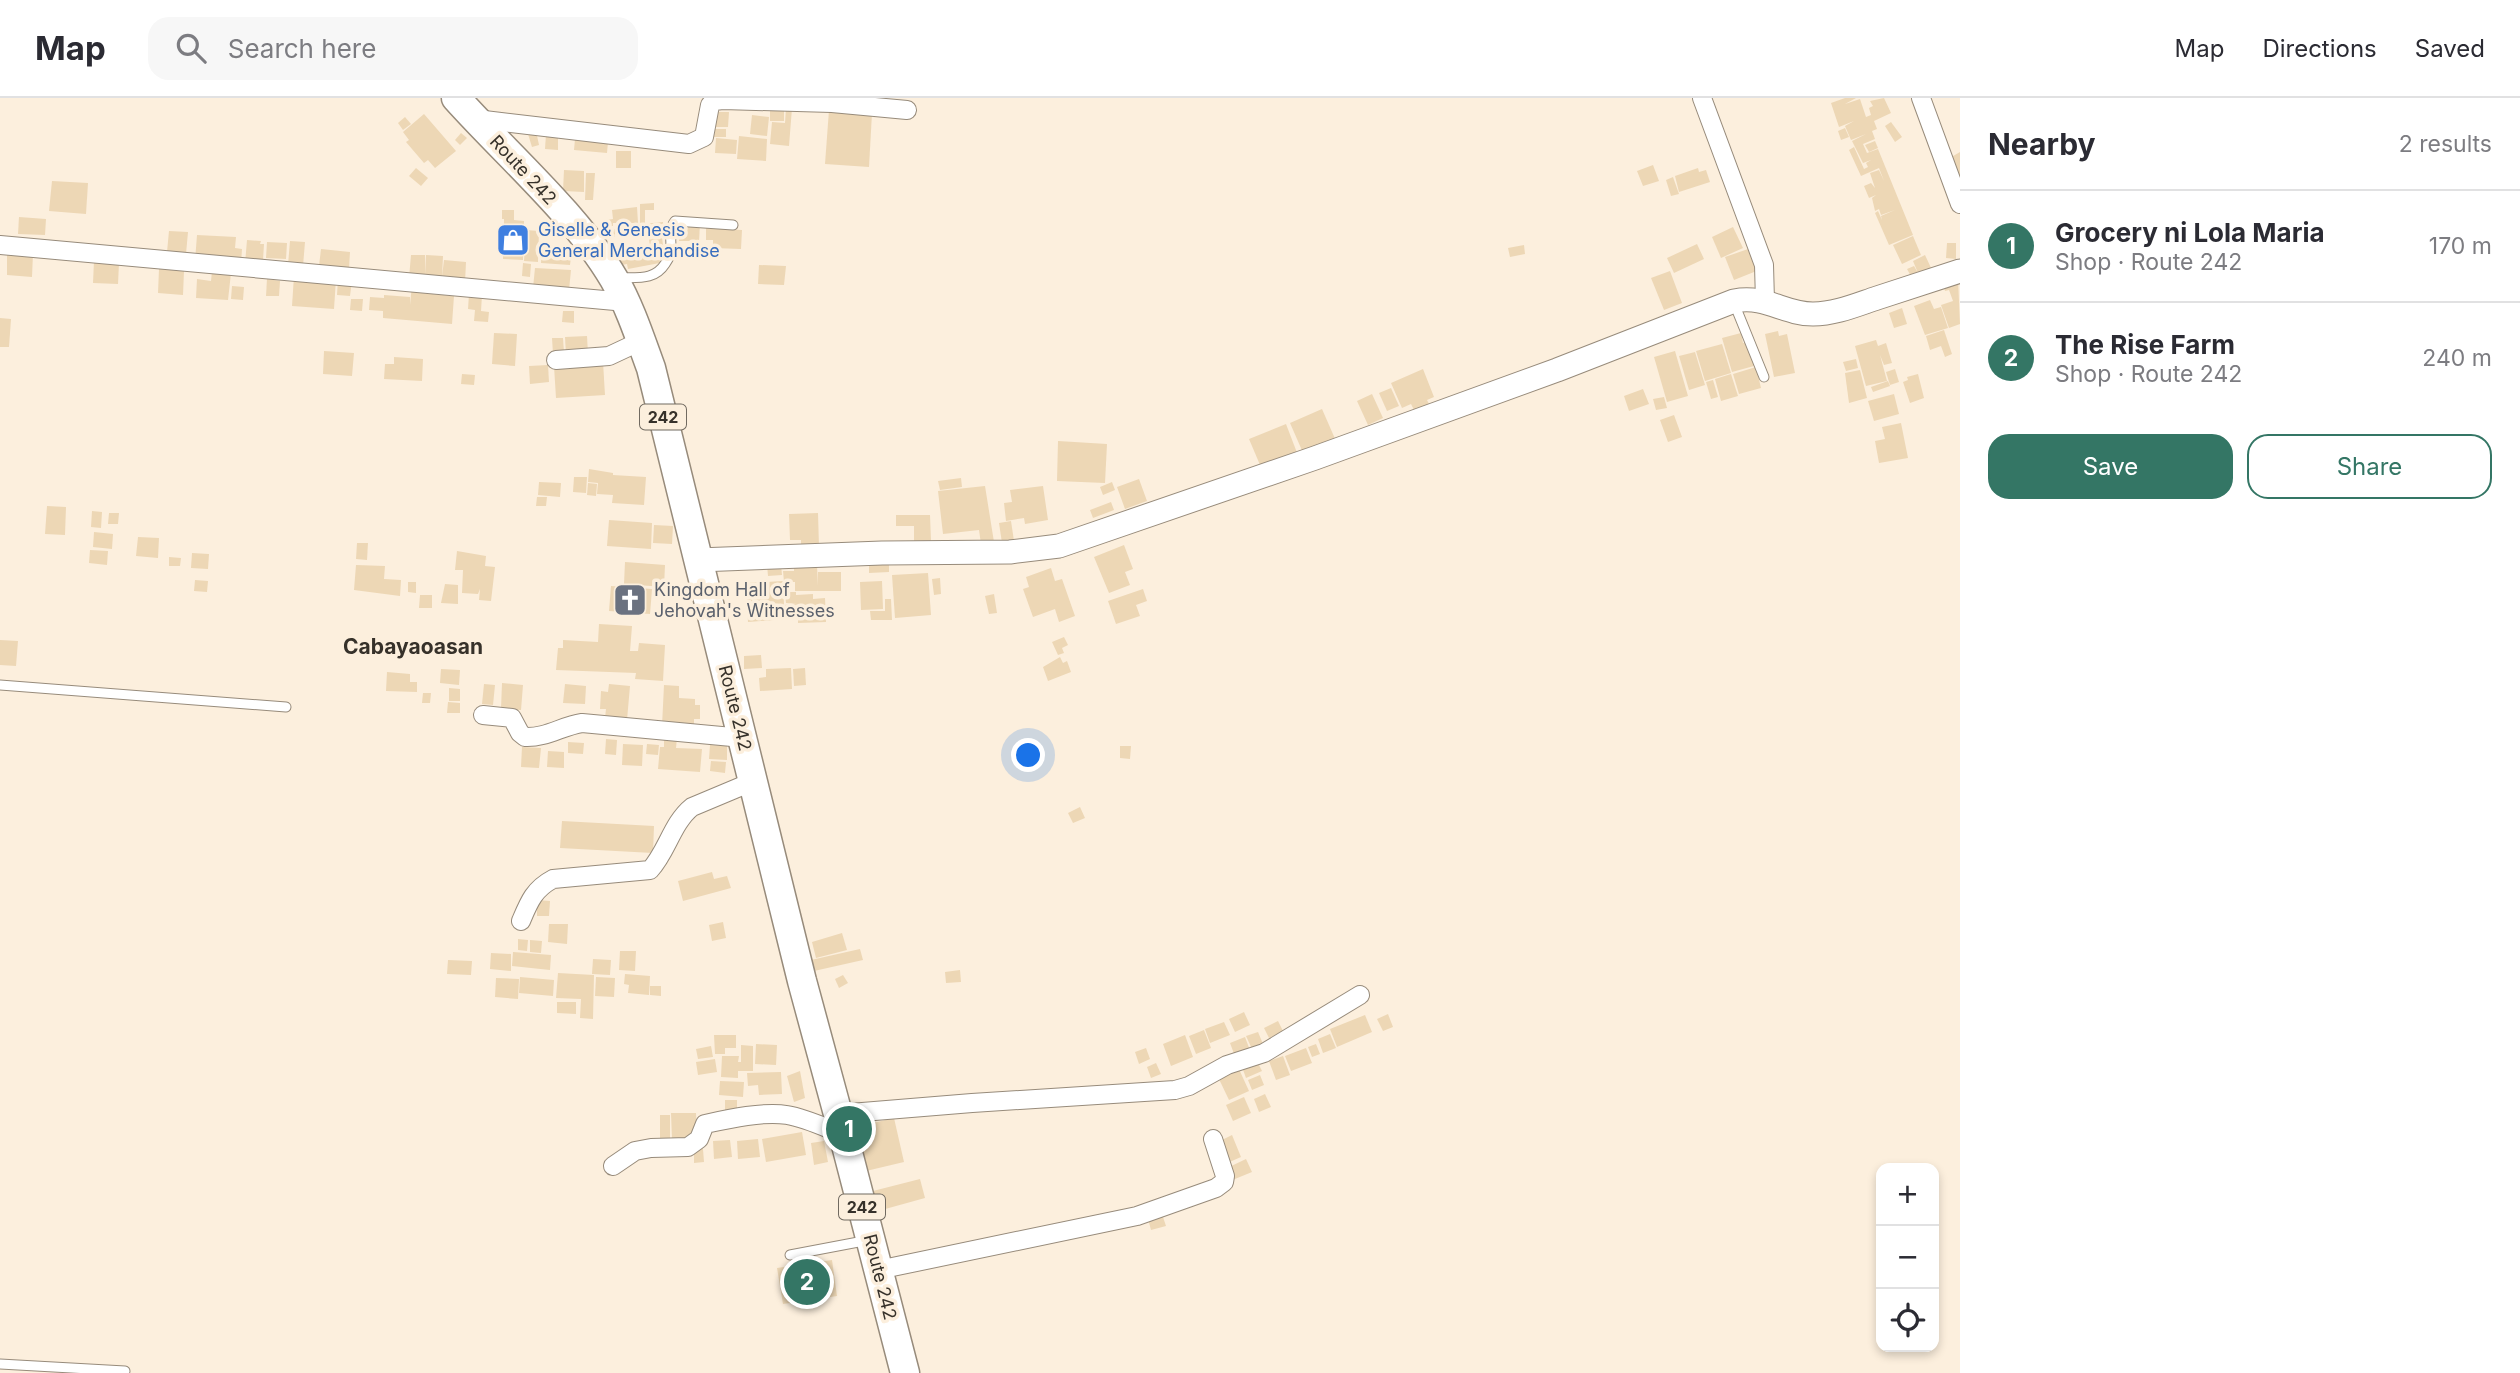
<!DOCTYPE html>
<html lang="en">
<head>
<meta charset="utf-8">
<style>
	body { margin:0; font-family:Inter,sans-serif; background:#f7f7f7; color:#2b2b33 }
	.controls { position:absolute; right:21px; bottom:21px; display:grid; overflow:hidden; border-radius:14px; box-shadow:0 4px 10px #0003 }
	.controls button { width:63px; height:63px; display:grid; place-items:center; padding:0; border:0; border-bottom:2px solid #e1e1e2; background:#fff; color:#2b2b33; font:35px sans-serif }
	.you { position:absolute; left:1029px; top:658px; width:24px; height:24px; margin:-18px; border:5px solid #fff; border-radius:50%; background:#1a73e8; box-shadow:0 0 0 10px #1a73e833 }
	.badge { display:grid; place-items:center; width:46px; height:46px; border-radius:50%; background:#347665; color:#fff; font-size:23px; font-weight:700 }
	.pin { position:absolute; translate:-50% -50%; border:4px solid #fff; box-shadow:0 2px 7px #0006 }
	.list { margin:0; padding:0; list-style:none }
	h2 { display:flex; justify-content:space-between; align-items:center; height:91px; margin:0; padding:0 28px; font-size:30px }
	h2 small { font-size:23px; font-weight:400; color:#7c7c81 }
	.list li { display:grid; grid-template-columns:46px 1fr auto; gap:21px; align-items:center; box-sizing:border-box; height:112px; padding:0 28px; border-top:2px solid #e1e1e2 }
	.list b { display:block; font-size:26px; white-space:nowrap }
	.list p { margin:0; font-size:23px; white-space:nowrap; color:#7c7c81 }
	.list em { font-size:23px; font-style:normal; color:#7c7c81 }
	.actions { display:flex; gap:14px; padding:21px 28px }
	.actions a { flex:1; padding:16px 0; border:2px solid #347665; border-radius:21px; text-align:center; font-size:24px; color:#347665 }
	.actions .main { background:#347665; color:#fff }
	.icon { flex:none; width:38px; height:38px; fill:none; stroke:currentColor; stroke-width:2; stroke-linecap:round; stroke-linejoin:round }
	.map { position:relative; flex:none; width:1960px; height:1275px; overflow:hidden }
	header { display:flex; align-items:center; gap:42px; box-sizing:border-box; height:98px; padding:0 35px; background:#fff; border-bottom:2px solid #e1e1e2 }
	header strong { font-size:33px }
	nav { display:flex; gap:38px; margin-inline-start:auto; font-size:24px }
	.search { width:490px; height:63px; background:#f7f7f7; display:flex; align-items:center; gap:18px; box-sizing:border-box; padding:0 24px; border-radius:21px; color:#7c7c81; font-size:26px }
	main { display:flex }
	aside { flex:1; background:#fff }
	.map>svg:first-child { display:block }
	.building { fill:#edd7b5 }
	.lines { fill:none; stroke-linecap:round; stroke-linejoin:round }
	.service-casing { stroke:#978b7b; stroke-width:11 }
	.minor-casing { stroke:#978b7b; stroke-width:20 }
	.tertiary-casing { stroke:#978b7b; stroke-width:25 }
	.primary-casing { stroke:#978b7b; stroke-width:31 }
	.service { stroke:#fff; stroke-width:9 }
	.minor { stroke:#fff; stroke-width:18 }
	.tertiary { stroke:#fff; stroke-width:23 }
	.primary { stroke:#fff; stroke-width:28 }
	.labels { text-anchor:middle; stroke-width:7; stroke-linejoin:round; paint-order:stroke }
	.shield { fill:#fcefdd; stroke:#716a60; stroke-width:2 }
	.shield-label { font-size:16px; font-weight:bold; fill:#36312a }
	.street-label { font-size:18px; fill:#36312a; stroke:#fcefdd }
	.shop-label { font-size:18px; fill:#366cbe; stroke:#fcefdd; text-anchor:start }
	.worship-label { font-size:18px; fill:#5b616d; stroke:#fcefdd; text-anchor:start }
	.quarter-label { font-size:21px; font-weight:bold; fill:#36312a; stroke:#fcefdd }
</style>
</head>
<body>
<header>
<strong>Map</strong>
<div class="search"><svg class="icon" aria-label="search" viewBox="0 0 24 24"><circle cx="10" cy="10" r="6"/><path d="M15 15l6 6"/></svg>Search here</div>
<nav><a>Map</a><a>Directions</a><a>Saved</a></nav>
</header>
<main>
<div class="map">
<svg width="1960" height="1275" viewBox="0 0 1960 1275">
	<rect width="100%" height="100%" fill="#fcefdd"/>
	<!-- building -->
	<g class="building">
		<path d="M 1845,0 L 1856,0 L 1845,6 L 1860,1 L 1866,19 L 1871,17 L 1869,10 L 1873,8 L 1870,3 L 1884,0 L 1891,15 L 1874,23 L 1877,31 L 1872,33 L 1875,41 L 1863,46 L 1867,55 L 1878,51 L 1913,137 L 1889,147 L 1875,115 L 1878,113 L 1882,122 L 1881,118 L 1895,112 L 1881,117 L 1879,111 L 1875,113 L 1872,100 L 1876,97 L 1869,100 L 1864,88 L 1871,85 L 1875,90 L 1870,75 L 1879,72 L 1884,83 L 1879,70 L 1861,78 L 1849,52 L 1854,49 L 1864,71 L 1868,69 L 1866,65 L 1871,62 L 1863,65 L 1852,43 L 1866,36 L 1851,42 L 1845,28 L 1854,23 L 1839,29 L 1831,5 Z"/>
		<path d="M 770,10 L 784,11 L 784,23 L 770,23 Z"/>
		<path d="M 786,10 L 792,10 L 789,48 L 770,46 L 772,24 L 785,25 Z"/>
		<path d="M 829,12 L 872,15 L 869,69 L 825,66 Z"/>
		<path d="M 713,14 L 729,14 L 728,29 L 713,29 Z"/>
		<path d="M 424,16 L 456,53 L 435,70 L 428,62 L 424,65 L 406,44 L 409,42 L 403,34 Z"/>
		<path d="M 752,17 L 769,19 L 767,38 L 750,36 Z"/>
		<path d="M 405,19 L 411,26 L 403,32 L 398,25 Z"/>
		<path d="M 1891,24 L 1902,39 L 1895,44 L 1885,28 Z"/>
		<path d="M 1845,30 L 1849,39 L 1841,42 L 1838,33 Z"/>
		<path d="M 715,31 L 726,31 L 726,39 L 714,39 Z"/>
		<path d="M 536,33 L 539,47 L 532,49 L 528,36 Z"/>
		<path d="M 461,35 L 467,40 L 460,47 L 455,42 Z"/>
		<path d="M 546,36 L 558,37 L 558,52 L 545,51 Z"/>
		<path d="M 739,38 L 767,41 L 766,63 L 737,61 Z"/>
		<path d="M 716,40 L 737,42 L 736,56 L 715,55 Z"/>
		<path d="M 575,41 L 608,44 L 607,55 L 574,52 Z"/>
		<path d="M 1875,43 L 1878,50 L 1869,54 L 1865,47 Z"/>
		<rect x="616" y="53" width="15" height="17"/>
		<path d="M 1960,54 L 1960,82 L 1948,61 Z"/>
		<path d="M 1653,67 L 1659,83 L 1643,88 L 1637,73 Z"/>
		<path d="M 416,70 L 428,80 L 421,88 L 409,78 Z"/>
		<path d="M 1698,70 L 1699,74 L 1706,72 L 1710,84 L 1679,94 L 1675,78 Z"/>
		<path d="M 564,72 L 584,73 L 584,94 L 563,93 Z"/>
		<path d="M 586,75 L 595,75 L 593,102 L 585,102 Z"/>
		<path d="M 1673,79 L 1679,96 L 1671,98 L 1666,82 Z"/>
		<path d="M 52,83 L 88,85 L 86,116 L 49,113 Z"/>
		<path d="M 654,105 L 654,112 L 645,112 L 645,125 L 640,125 L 640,106 Z"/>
		<path d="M 637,109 L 638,125 L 613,125 L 613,128 L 607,128 L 607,122 L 613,121 L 612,112 Z"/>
		<path d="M 502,112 L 514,112 L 514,122 L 524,123 L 523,162 L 503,161 L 504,121 L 502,121 Z"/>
		<path d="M 19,119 L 46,121 L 45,137 L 18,136 Z"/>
		<path d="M 663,124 L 664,137 L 645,139 L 643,126 Z"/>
		<path d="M 680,125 L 700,126 L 699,143 L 679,143 Z"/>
		<path d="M 1733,129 L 1743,150 L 1721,160 L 1712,139 Z"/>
		<path d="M 706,130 L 742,132 L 741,151 L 713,150 L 713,142 L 706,142 Z"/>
		<path d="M 604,131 L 615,131 L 615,139 L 604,140 Z"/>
		<path d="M 526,132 L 539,133 L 538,164 L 524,163 Z"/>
		<path d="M 169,133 L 188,134 L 186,156 L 167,154 Z"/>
		<path d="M 197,137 L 236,139 L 235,150 L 242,151 L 241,166 L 195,163 Z"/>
		<path d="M 1913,138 L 1921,157 L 1902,166 L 1893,147 Z"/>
		<path d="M 662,139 L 665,164 L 628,171 L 627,166 L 621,167 L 619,154 L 650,149 L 649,141 Z"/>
		<path d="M 247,142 L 261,143 L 260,146 L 264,146 L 263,162 L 259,162 L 259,167 L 245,166 Z"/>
		<path d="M 290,143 L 305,144 L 303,168 L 288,167 Z"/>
		<path d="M 267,144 L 287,145 L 286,161 L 266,160 Z"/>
		<path d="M 1947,145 L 1956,145 L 1956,161 L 1946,160 Z"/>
		<path d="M 1697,146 L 1704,161 L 1674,175 L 1667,160 Z"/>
		<path d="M 1524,147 L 1525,156 L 1510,159 L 1508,150 Z"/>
		<path d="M 542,149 L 572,151 L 570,167 L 541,165 Z"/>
		<path d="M 1751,150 L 1759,172 L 1734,182 L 1725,159 Z"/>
		<path d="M 321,151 L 350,154 L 349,171 L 319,168 Z"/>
		<path d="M 7,154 L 33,155 L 32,179 L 7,177 Z"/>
		<path d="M 411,157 L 425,157 L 425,177 L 426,157 L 443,158 L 442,179 L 444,162 L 466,164 L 465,185 L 409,180 Z"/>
		<path d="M 1925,157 L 1932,172 L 1913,182 L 1907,171 L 1914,168 L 1918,175 L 1913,163 Z"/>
		<path d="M 94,163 L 119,165 L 118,186 L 93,185 Z"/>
		<path d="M 523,165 L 531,166 L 530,179 L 522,178 Z"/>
		<path d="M 759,167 L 786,168 L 784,187 L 758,186 Z"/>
		<path d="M 535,170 L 571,172 L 569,192 L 533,190 Z"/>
		<path d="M 159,171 L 184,173 L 183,197 L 158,195 Z"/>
		<path d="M 212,173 L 231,175 L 228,202 L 196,200 L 197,181 L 211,183 Z"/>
		<path d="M 1670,173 L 1682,205 L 1664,212 L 1651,180 Z"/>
		<path d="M 294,178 L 336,181 L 334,211 L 292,208 Z"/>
		<path d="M 1958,180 L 1960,226 L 1949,230 L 1941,207 L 1953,203 L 1949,192 L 1945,193 L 1943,185 Z"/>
		<path d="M 267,181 L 280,183 L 279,198 L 266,198 Z"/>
		<path d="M 338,181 L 352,182 L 350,198 L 337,197 Z"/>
		<path d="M 412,187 L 422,188 L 422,195 L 454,198 L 452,226 L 383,220 L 383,213 L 369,212 L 370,199 L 384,200 L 384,197 L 410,199 L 410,207 Z"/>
		<path d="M 232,188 L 244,189 L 243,202 L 231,201 Z"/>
		<path d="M 469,196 L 482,197 L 481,213 L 489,214 L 488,224 L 474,223 L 475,212 L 468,211 Z"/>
		<path d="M 351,201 L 363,201 L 362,213 L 350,212 Z"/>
		<path d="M 1930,202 L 1934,211 L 1941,209 L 1948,230 L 1925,237 L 1914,208 Z"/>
		<path d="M 1902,210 L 1907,226 L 1894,230 L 1889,215 Z"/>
		<path d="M 563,213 L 574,213 L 574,225 L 562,224 Z"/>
		<path d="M 0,220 L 11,221 L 9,249 L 0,249 Z"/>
		<path d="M 1944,232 L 1952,256 L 1945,259 L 1941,248 L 1930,252 L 1926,238 Z"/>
		<path d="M 1778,233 L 1779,238 L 1787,236 L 1795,275 L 1774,279 L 1765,236 Z"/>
		<path d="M 494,235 L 517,236 L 515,268 L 492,266 Z"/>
		<path d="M 1741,235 L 1743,245 L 1748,244 L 1754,268 L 1732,274 L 1722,240 Z"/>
		<path d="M 587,238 L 588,256 L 566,257 L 565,239 Z"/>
		<path d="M 552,240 L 563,240 L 564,255 L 553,256 Z"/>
		<path d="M 1876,242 L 1878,248 L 1886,245 L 1892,265 L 1884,267 L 1880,257 L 1887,283 L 1866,288 L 1855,248 Z"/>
		<path d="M 1722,246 L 1731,275 L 1705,283 L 1696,253 Z"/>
		<path d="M 324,253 L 354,255 L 352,278 L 323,276 Z"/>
		<path d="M 1675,253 L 1688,298 L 1667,304 L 1654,259 Z"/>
		<path d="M 1695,254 L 1705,287 L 1689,292 L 1679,258 Z"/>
		<path d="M 394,259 L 423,261 L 422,283 L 384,281 L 385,266 L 394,266 Z"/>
		<path d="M 1856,261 L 1858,270 L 1846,273 L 1843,264 Z"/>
		<path d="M 603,264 L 605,297 L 556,300 L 554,268 Z"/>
		<path d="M 548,267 L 549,284 L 530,286 L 529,268 Z"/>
		<path d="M 1756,269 L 1761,290 L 1739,296 L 1733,276 Z"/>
		<path d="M 1423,271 L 1434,299 L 1427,302 L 1429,306 L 1414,312 L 1411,306 L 1402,310 L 1391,285 Z"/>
		<path d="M 1895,271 L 1899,284 L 1890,287 L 1886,274 Z"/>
		<path d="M 1860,272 L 1867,300 L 1849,305 L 1845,275 Z"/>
		<path d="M 462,276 L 475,277 L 474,287 L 461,286 Z"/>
		<path d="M 1731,276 L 1738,298 L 1721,303 L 1715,281 Z"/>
		<path d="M 1918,276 L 1924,300 L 1910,305 L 1903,284 L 1908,282 L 1907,279 Z"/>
		<path d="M 1713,282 L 1718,299 L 1711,301 L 1706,284 Z"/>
		<path d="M 1888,283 L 1890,288 L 1873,294 L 1871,289 Z"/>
		<path d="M 1391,290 L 1399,308 L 1387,313 L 1379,295 Z"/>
		<path d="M 1643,291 L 1649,306 L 1629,313 L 1624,298 Z"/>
		<path d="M 1372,296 L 1383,320 L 1368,327 L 1357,303 Z"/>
		<path d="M 1894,296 L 1899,316 L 1874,323 L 1868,303 Z"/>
		<path d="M 1664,299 L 1667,310 L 1656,312 L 1653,301 Z"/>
		<path d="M 1322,311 L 1336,343 L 1304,357 L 1290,325 Z"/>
		<path d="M 1674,317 L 1682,339 L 1668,344 L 1660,322 Z"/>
		<path d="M 1901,325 L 1908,360 L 1879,365 L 1875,343 L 1885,341 L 1882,329 Z"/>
		<path d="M 1286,326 L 1299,360 L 1263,374 L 1249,341 Z"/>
		<path d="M 1058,343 L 1107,346 L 1105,385 L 1057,383 Z"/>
		<path d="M 589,371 L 613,375 L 613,377 L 646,379 L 644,407 L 612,405 L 613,397 L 597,396 L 598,385 L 588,384 Z"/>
		<path d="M 574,379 L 587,379 L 586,395 L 573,394 Z"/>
		<path d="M 961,380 L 962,389 L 940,392 L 938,383 Z"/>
		<path d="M 1139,381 L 1147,403 L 1125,411 L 1117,389 Z"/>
		<path d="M 539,384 L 561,385 L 560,399 L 538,397 Z"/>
		<path d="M 1112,384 L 1115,392 L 1103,397 L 1100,389 Z"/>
		<path d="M 588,385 L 597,386 L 596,398 L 587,397 Z"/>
		<path d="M 985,388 L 994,444 L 981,446 L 979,432 L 943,436 L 938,393 Z"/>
		<path d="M 1043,388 L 1048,422 L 1025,426 L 1024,420 L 1006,423 L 1004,405 L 1012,404 L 1010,392 Z"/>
		<path d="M 537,399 L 547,399 L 546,408 L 536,408 Z"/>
		<path d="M 1111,404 L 1114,412 L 1093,420 L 1090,412 Z"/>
		<path d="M 47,408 L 66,409 L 65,437 L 45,436 Z"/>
		<path d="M 92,413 L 102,414 L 101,430 L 91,429 Z"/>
		<path d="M 109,415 L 119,415 L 118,426 L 108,426 Z"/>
		<path d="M 818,415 L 819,449 L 801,450 L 801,442 L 790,442 L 789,416 Z"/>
		<path d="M 896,417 L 930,417 L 931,443 L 914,443 L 914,428 L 896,428 Z"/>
		<path d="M 609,422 L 652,425 L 651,451 L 607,448 Z"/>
		<path d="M 1011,423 L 1014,443 L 1002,445 L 999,425 Z"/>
		<path d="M 654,427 L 673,428 L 672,446 L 653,445 Z"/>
		<path d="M 94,434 L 113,436 L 112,451 L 93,449 Z"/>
		<path d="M 138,439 L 159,440 L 158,460 L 136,458 Z"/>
		<path d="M 357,445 L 368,445 L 367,462 L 356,461 Z"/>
		<path d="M 1124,447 L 1133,471 L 1125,474 L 1130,487 L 1109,495 L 1094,459 Z"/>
		<path d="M 90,452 L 108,453 L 107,467 L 89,465 Z"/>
		<path d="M 457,453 L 486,458 L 485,468 L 495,469 L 491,503 L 479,502 L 480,491 L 478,496 L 462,495 L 463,472 L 455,472 Z"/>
		<path d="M 192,455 L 209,456 L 208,471 L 191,470 Z"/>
		<path d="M 169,459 L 181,460 L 180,468 L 169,468 Z"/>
		<path d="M 869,463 L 889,463 L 889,474 L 869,475 Z"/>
		<path d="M 625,464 L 665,467 L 664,489 L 624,486 Z"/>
		<path d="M 356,467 L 385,468 L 384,481 L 401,482 L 400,498 L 354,492 Z"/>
		<path d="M 767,467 L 781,467 L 782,477 L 768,478 Z"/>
		<path d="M 817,468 L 818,488 L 818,474 L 841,474 L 841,493 L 795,493 L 795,484 L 784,484 L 783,473 L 794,473 L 794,469 Z"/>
		<path d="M 1051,470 L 1055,483 L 1062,481 L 1075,518 L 1059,524 L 1055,511 L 1033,519 L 1023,491 L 1029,489 L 1026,479 Z"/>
		<path d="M 928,475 L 931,517 L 895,520 L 892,477 Z"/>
		<path d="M 940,480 L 941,496 L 934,497 L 932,481 Z"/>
		<path d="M 195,482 L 208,483 L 207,494 L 194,493 Z"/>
		<path d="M 783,483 L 784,507 L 797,506 L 786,505 L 785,494 L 796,494 L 796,497 L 813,496 L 813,501 L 825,500 L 826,524 L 798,525 L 798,520 L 748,524 L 746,485 Z"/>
		<path d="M 882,483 L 883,511 L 861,512 L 860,484 Z"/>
		<path d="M 408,484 L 416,484 L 416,495 L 408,494 Z"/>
		<path d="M 445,486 L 458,487 L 458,506 L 441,505 Z"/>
		<path d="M 611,488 L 652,491 L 650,516 L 609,513 Z"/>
		<path d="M 1143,491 L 1147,503 L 1136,507 L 1140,518 L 1116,526 L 1108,503 Z"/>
		<path d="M 994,496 L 997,515 L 989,516 L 985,498 Z"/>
		<path d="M 420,497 L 432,497 L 432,510 L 419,510 Z"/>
		<path d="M 885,501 L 891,501 L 892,522 L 871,522 L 870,513 L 885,513 Z"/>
		<path d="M 599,526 L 632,528 L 630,553 L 638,553 L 639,545 L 665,547 L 663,583 L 635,581 L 636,575 L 556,572 L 558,550 L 563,550 L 563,542 L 598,544 Z"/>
		<path d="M 1064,539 L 1068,547 L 1062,550 L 1064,555 L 1058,557 L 1052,544 Z"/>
		<path d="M 0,542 L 18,543 L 16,568 L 0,567 Z"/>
		<path d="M 761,557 L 762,570 L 744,571 L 744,558 Z"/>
		<path d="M 1060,559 L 1063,565 L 1067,563 L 1071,574 L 1048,583 L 1043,569 Z"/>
		<path d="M 791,570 L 792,591 L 760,593 L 759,580 L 766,579 L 766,571 Z"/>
		<path d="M 805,570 L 806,587 L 794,588 L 793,571 Z"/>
		<path d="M 441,571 L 460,572 L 459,587 L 440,585 Z"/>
		<path d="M 387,574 L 410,576 L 410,584 L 417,584 L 417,594 L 386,593 Z"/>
		<path d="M 502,585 L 523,587 L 521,612 L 501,611 Z"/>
		<path d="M 484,586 L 495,587 L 493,607 L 482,606 Z"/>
		<path d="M 565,586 L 586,588 L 585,606 L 563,605 Z"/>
		<path d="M 609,586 L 630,588 L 627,622 L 605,620 L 606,611 L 600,611 L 601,593 L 608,594 Z"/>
		<path d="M 664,587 L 679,588 L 679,600 L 695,601 L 695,607 L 700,607 L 700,621 L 694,621 L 694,629 L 662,628 Z"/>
		<path d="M 449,590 L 460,591 L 460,603 L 449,603 Z"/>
		<path d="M 423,595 L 431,595 L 430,605 L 422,605 Z"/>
		<path d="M 448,604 L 460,605 L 460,615 L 447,615 Z"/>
		<path d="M 664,639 L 677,640 L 676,650 L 702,651 L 700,674 L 658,671 L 660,649 L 664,649 Z"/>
		<path d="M 606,641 L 617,642 L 616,657 L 605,656 Z"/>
		<path d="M 568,644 L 584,645 L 583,656 L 568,655 Z"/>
		<path d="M 623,646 L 643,647 L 642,668 L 622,667 Z"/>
		<path d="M 647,646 L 659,647 L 658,657 L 646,656 Z"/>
		<path d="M 710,647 L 727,648 L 727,662 L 709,661 Z"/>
		<path d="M 1120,648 L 1131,648 L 1130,661 L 1120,660 Z"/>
		<path d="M 522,649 L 541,650 L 539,670 L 521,669 Z"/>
		<path d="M 548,653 L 564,654 L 564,670 L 547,669 Z"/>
		<path d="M 711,663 L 726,664 L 725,675 L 710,673 Z"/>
		<path d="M 1080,709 L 1085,720 L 1073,725 L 1068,715 Z"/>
		<path d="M 562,723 L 654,728 L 653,755 L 560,750 Z"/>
		<path d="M 712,774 L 714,781 L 727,778 L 731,790 L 683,803 L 678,783 Z"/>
		<path d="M 537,802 L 550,803 L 549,818 L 537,818 Z"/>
		<path d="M 723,824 L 726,840 L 712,843 L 709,827 Z"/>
		<path d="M 549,826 L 568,826 L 567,846 L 548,844 Z"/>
		<path d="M 842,835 L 847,852 L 816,860 L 812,844 Z"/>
		<path d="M 518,841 L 528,842 L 527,853 L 518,852 Z"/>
		<path d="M 530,842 L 542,843 L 541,855 L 530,854 Z"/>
		<path d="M 860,851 L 863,862 L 814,873 L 811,862 Z"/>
		<path d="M 620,853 L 636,853 L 635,873 L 619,872 Z"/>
		<path d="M 513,854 L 551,857 L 550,872 L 512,868 Z"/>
		<path d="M 491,855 L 511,856 L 511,873 L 490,871 Z"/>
		<path d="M 593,861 L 611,862 L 610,877 L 592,876 Z"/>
		<path d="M 448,862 L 472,863 L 471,877 L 447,876 Z"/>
		<path d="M 960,872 L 961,884 L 946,885 L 945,874 Z"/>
		<path d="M 558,875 L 594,877 L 593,921 L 580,920 L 581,901 L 556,900 Z"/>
		<path d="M 625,876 L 650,878 L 649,897 L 628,895 L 629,887 L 624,886 Z"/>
		<path d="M 843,877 L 848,885 L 839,890 L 835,881 Z"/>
		<path d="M 520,879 L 554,882 L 553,898 L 519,895 Z"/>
		<path d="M 596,879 L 615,880 L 614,899 L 595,898 Z"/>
		<path d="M 496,880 L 519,881 L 518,901 L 495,899 Z"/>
		<path d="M 650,888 L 661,888 L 661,898 L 650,897 Z"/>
		<path d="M 557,904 L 576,904 L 576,916 L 557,915 Z"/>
		<path d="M 1244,914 L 1250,927 L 1235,934 L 1229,921 Z"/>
		<path d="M 1388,916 L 1393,929 L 1383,933 L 1377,921 Z"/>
		<path d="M 1365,917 L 1372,934 L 1337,949 L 1330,931 Z"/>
		<path d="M 1278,923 L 1283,933 L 1269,940 L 1264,930 Z"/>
		<path d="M 1224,924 L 1230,937 L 1210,945 L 1205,931 Z"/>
		<path d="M 1204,932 L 1211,950 L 1196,956 L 1189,938 Z"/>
		<path d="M 1258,934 L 1263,946 L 1252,951 L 1246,938 Z"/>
		<path d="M 1330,936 L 1336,950 L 1323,955 L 1318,941 Z"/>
		<path d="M 714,937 L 736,937 L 736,950 L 725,950 L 725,956 L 715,956 Z"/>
		<path d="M 1185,937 L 1193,959 L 1171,968 L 1163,946 Z"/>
		<path d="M 1245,939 L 1251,955 L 1236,961 L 1230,945 Z"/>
		<path d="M 756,946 L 777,947 L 776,967 L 755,966 Z"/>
		<path d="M 1316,946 L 1320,956 L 1312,959 L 1308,949 Z"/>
		<path d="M 741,947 L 753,948 L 753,973 L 738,973 L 738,980 L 721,979 L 722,958 L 739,958 L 738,964 L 741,964 Z"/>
		<path d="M 711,948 L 713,959 L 698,961 L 696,951 Z"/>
		<path d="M 1146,950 L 1150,961 L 1139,966 L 1135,954 Z"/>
		<path d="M 1306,950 L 1312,965 L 1291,973 L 1285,958 Z"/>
		<path d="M 1283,958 L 1290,977 L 1276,982 L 1269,963 Z"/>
		<path d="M 715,961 L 717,974 L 698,977 L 696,964 Z"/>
		<path d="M 1257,963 L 1262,973 L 1246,980 L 1242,969 Z"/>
		<path d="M 1156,965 L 1161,976 L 1151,980 L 1147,969 Z"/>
		<path d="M 1238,969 L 1249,993 L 1229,1002 L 1218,979 Z"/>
		<path d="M 800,973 L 805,1000 L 794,1004 L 787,978 Z"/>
		<path d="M 781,974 L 782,996 L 759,997 L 758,987 L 748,988 L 747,975 Z"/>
		<path d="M 1260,977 L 1264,987 L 1252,992 L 1248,982 Z"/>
		<path d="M 720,983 L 744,984 L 743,999 L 719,997 Z"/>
		<path d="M 1265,996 L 1271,1009 L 1259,1014 L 1254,1001 Z"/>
		<path d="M 1244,999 L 1251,1015 L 1233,1023 L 1226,1007 Z"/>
		<rect x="725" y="1002" width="12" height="17"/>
		<path d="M 671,1015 L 696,1015 L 697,1040 L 672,1041 Z"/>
		<rect x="660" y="1017" width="10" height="23"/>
		<path d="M 894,1020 L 904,1064 L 866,1073 L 856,1029 Z"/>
		<path d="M 802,1034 L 806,1057 L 766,1064 L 762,1041 Z"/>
		<path d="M 1232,1037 L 1241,1059 L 1225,1066 L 1216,1045 Z"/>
		<path d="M 758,1041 L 760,1059 L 738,1061 L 737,1043 Z"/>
		<path d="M 730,1042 L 732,1059 L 714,1061 L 713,1043 Z"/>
		<path d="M 824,1043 L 828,1064 L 814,1067 L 811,1045 Z"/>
		<path d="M 694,1051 L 703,1051 L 704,1064 L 694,1065 Z"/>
		<path d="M 1246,1061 L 1252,1074 L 1230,1083 L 1225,1071 Z"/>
		<path d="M 920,1081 L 925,1100 L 878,1113 L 873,1093 Z"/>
		<path d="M 1161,1113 L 1166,1128 L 1151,1132 L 1147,1117 Z"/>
		<path d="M 832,1162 L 837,1198 L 783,1206 L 777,1170 Z"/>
	</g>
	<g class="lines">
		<defs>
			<g id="service">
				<path d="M 618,180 C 637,179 654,183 665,166 C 669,160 671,157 671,150 C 671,140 669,131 675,123 L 733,127"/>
				<path d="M 1734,205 L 1764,279"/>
				<path d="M 0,587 L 286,609"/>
				<path d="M 790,1157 L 869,1142"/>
				<path d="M 0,1266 L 125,1273"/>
			</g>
			<g id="minor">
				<path d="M 1702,0 L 1764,167 L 1765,203"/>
				<path d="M 1921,0 L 1960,106"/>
				<path d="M 476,21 L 689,46 L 704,39 L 710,7 L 714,3 L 723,2 L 832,5 L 907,12"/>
				<path d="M 0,147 L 626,204"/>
				<path d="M 556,262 L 609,258 L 641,243"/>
				<path d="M 483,617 L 512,620 L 520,635 L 525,639 C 546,640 562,628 582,625 L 743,640"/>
				<path d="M 521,823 C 529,804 534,791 553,781 L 650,772 C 667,754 672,725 692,709 L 754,683"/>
				<path d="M 838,1016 L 972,1005 L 1175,992 L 1189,988 L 1227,967 L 1264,955 L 1360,897"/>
				<path d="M 613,1068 L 635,1053 L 651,1050 L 688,1049 L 699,1041 L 705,1026 C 728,1021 764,1013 787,1017 C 806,1020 826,1030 844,1037"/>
				<path d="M 878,1172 L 1137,1118 L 1216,1090 L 1224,1084 L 1225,1078 L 1213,1041"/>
			</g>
			<path id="tertiary" d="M 698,462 L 882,455 L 1010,454 L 1059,448 L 1315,360 L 1557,272 L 1734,203 C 1767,197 1783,216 1813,216 C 1835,216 1856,207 1877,200 C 1904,191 1932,182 1960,173"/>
			<path id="primary" d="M 456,0 C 507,57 576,116 614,181 C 630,209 640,240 651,270 L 802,883 L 838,1016 L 905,1275"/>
		</defs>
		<!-- service casing -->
		<use href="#service" class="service-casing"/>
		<!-- minor casing -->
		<use href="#minor" class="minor-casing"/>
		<!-- tertiary casing -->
		<use href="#tertiary" class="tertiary-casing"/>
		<!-- primary casing -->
		<use href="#primary" class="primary-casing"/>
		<!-- service -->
		<use href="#service" class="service"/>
		<!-- minor -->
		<use href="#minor" class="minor"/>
		<!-- tertiary -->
		<use href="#tertiary" class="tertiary"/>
		<!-- primary -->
		<use href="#primary" class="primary"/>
	</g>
	<!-- icons -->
	<defs>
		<symbol id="shop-square" viewBox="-11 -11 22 22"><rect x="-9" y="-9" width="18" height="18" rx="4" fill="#3f7fe0" stroke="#fcefdd"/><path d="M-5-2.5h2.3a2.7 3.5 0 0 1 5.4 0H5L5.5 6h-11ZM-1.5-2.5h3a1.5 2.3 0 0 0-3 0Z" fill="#fff"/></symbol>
		<symbol id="church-square" viewBox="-11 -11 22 22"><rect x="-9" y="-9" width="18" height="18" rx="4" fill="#6b7280" stroke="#fcefdd"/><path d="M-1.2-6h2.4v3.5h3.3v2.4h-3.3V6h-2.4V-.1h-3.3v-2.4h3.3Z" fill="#fff"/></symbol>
	</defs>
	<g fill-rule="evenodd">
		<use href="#shop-square" x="494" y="123" width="38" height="38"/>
		<use href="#church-square" x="611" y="483" width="38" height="38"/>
	</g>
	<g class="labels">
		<!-- shield labels -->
		<g class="shield">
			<rect x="640" y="306.5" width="46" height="25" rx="5"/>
			<rect x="839" y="1096.5" width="46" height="25" rx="5"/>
		</g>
		<g class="shield-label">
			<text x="663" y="325">242</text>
			<text x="862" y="1115">242</text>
		</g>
		<!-- street labels -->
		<g class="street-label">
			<text transform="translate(523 72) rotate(47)" y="6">Route 242</text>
			<text transform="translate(735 610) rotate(76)" y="6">Route 242</text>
			<text transform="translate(880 1179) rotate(76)" y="6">Route 242</text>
		</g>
		<!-- shop labels -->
		<g class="shop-label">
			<text x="538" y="138">Giselle &amp; Genesis<tspan x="538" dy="21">General Merchandise</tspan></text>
		</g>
		<!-- worship labels -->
		<g class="worship-label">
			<text x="654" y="498">Kingdom Hall of<tspan x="654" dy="21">Jehovah's Witnesses</tspan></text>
		</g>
		<!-- quarter labels -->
		<g class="quarter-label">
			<text x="413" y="556">Cabayaoasan</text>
		</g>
	</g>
</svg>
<div class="controls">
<button>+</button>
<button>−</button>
<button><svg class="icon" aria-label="locate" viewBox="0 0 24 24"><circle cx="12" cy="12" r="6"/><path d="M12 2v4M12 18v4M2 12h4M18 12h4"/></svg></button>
</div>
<div class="you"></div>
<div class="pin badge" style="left:849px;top:1031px">1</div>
<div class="pin badge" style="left:807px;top:1184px">2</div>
</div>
<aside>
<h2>Nearby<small>2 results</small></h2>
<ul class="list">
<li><span class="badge">1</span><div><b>Grocery ni Lola Maria</b><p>Shop · Route 242</p></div><em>170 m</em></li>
<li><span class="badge">2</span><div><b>The Rise Farm</b><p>Shop · Route 242</p></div><em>240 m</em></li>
</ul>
<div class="actions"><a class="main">Save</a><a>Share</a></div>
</aside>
</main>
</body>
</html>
